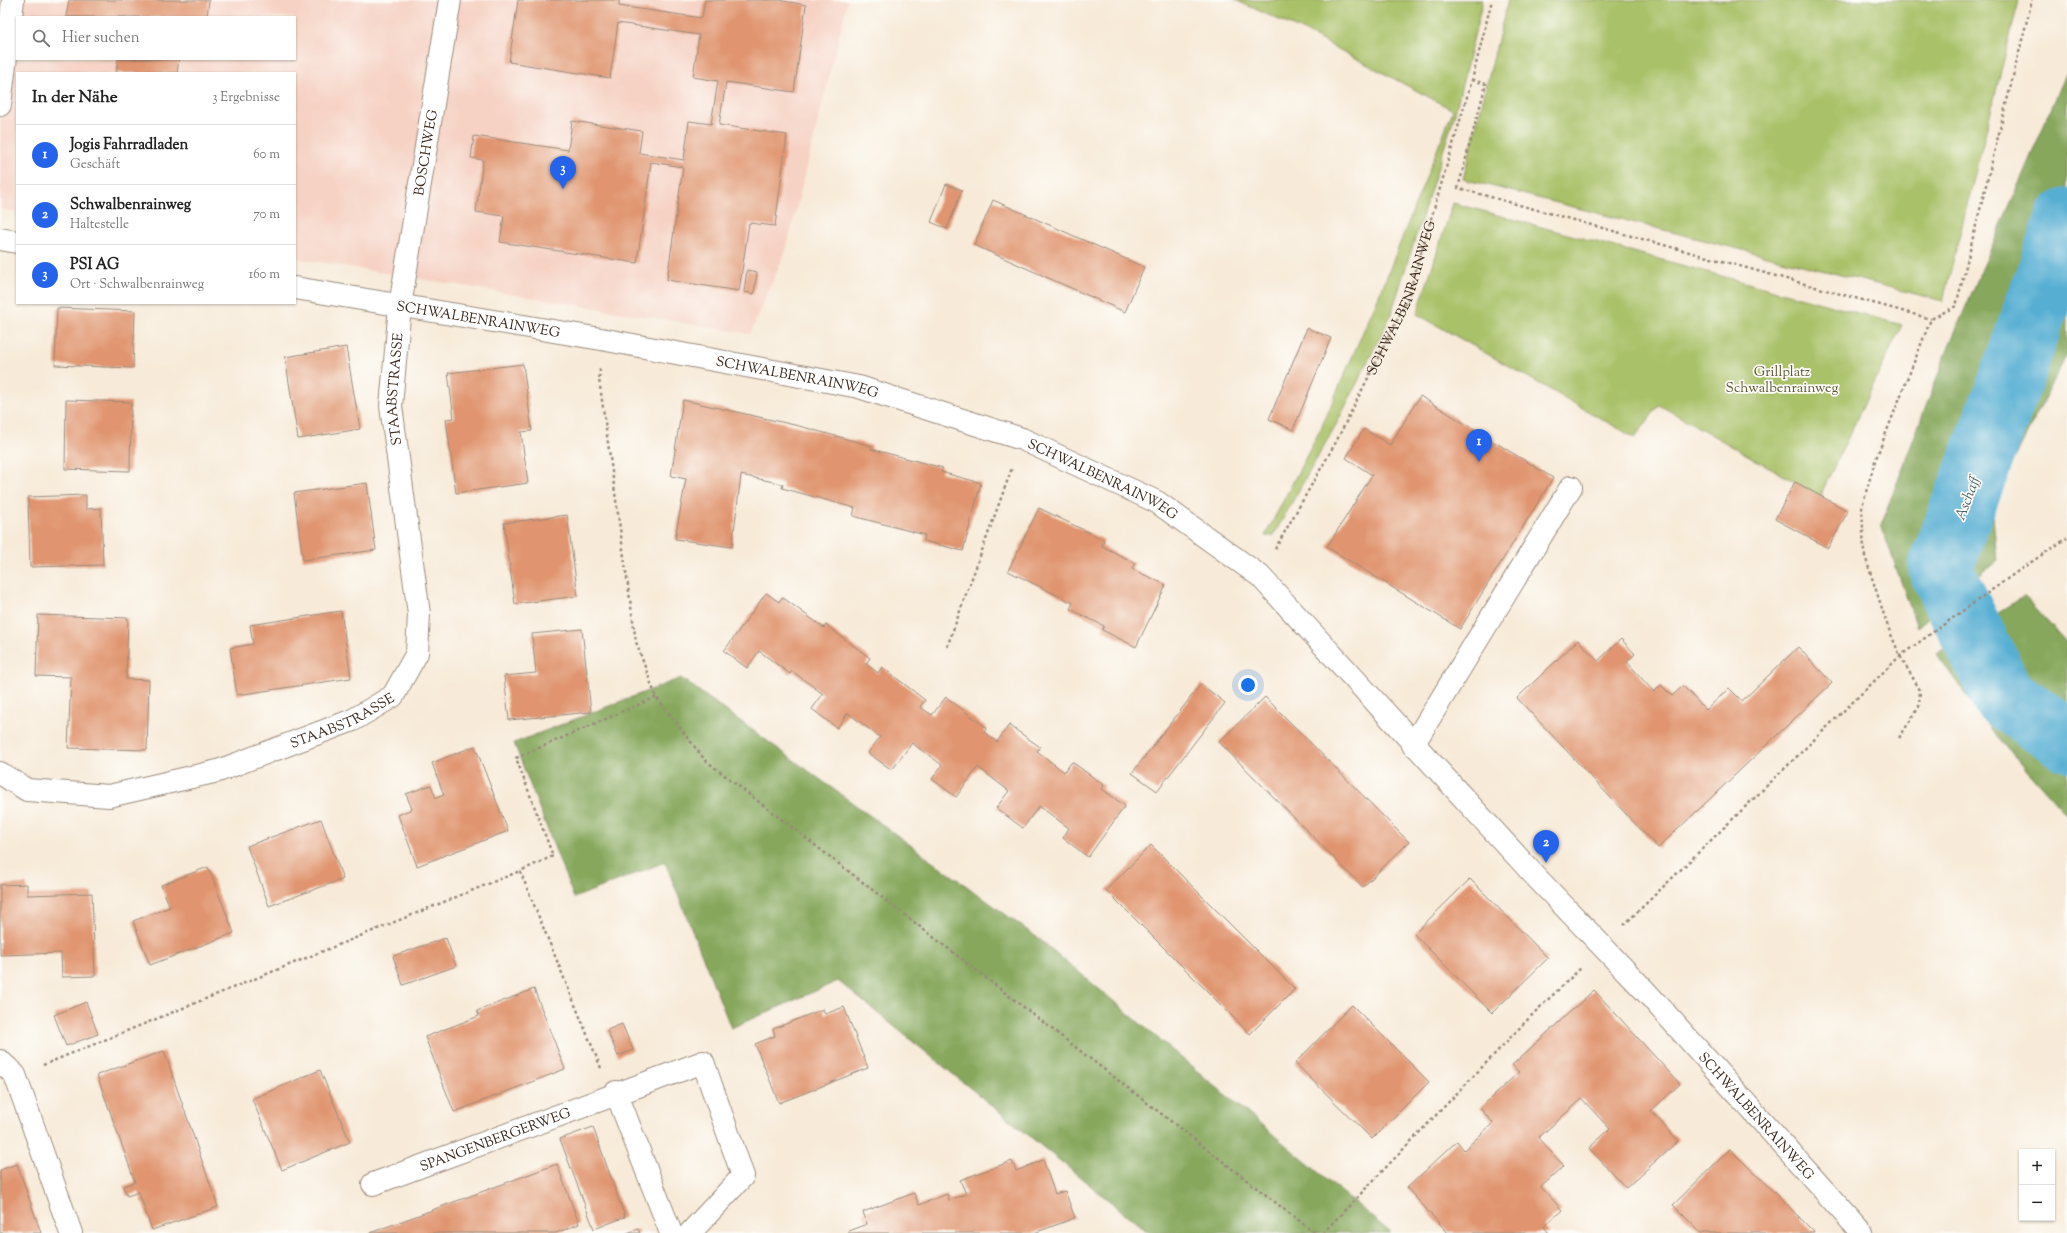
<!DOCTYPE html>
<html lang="de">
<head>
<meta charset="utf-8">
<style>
	body { margin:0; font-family:"Sorts Mill Goudy",serif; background:#f2f2f2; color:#222 }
	.controls { position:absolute; right:12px; bottom:12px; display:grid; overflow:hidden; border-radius:0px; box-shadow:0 1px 3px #0004 }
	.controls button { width:36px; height:36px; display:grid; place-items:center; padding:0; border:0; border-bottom:1px solid #e0e0e0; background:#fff; color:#222; font:20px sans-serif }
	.you { position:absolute; left:1248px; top:685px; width:14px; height:14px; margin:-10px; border:3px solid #fff; border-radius:50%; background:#1a73e8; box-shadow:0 0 0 6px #1a73e833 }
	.badge { display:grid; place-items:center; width:26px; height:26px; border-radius:50%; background:#2563eb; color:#fff; font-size:13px; font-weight:700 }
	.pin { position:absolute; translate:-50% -33px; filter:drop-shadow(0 1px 2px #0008) }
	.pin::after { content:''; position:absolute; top:21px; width:14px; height:12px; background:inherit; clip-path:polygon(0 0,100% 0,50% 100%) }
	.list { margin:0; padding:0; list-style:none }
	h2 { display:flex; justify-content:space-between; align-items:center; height:52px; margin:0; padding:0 16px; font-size:17px }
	h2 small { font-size:13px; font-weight:400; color:#767676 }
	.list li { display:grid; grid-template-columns:26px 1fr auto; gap:12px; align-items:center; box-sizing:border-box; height:60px; padding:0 16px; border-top:1px solid #e0e0e0 }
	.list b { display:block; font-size:15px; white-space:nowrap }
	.list p { margin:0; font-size:13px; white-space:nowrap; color:#767676 }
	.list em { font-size:13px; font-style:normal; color:#767676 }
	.icon { flex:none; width:22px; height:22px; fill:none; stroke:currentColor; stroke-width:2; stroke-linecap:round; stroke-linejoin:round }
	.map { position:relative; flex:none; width:2067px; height:1233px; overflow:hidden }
	.search { position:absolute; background:#fff; box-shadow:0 1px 3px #0004; left:16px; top:16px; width:280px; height:44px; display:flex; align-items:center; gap:10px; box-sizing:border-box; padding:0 14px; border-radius:0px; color:#767676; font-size:15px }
	.panel { position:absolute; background:#fff; box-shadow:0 1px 3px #0004; left:16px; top:72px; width:280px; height:232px; border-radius:0px }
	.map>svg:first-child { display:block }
	.built { fill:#f6d2c4; fill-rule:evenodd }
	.green { fill:#a9c167; stroke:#727642 }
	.forest { fill:#86a75c; stroke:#60683d }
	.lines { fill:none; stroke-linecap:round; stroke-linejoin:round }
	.river { stroke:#56afd3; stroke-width:64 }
	.building { fill:#e0956f }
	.minor-casing { stroke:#998a7b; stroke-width:24 }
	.path { stroke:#998a7b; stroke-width:2.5; stroke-dasharray:3 3; stroke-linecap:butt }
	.minor { stroke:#fff; stroke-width:22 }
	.labels { text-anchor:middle; stroke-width:3.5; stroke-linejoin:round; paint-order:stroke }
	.street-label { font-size:14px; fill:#3b2a1e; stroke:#fdfcf7 }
	.park-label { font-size:14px; fill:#5c5734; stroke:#fdfcf7 }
	.water-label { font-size:15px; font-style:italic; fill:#465f66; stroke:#fdfcf7 }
</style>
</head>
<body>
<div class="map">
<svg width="2067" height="1233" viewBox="0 0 2067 1233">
	<rect width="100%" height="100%" fill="#fdfcf7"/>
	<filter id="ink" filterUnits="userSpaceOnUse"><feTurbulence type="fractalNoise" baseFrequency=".025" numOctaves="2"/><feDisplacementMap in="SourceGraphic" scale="8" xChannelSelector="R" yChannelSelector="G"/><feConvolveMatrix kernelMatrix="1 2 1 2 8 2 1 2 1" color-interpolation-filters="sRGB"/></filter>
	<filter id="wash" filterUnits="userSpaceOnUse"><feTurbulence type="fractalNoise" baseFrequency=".012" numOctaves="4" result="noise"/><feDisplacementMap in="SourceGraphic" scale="16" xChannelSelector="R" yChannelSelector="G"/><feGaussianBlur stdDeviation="0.9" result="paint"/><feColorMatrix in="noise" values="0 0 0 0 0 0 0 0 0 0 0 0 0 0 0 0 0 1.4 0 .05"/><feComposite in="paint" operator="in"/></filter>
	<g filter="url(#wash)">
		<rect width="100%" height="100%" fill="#f7ead8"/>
		<!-- built -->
		<path class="built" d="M 0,0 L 848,0 L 786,250 L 750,334 L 295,258 L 295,73 L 17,73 L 17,212 L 0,209 ZM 17,17 L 295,17 L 295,59 L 17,59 Z"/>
		<!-- green -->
		<g class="green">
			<path d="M 1235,0 L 1483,0 L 1454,117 L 1390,317 L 1338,421 L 1273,536 L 1265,536 L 1321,428 L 1381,291 L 1453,110 L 1306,32 Z"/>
			<path d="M 1508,0 L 2019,0 L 1943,301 L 1463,179 Z"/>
			<path d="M 1453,203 L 1902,325 L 1820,496 L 1659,405 L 1635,438 L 1417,314 Z"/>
		</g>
		<!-- forest -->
		<g class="forest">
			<path d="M 2067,72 L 2067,353 L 1992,504 L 1997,561 L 1917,627 L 1881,525 L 1948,348 Z"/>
			<path d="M 2024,596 L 2067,643 L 2067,815 L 1998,738 L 1936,654 Z"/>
			<path d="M 681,678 L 1038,938 L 1391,1233 L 1149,1233 L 838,981 L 731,1028 L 665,862 L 574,898 L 514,743 Z"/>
		</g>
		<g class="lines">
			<!-- river -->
			<path class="river" d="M 2067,220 L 2010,382 L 1940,568 L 2003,696 L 2067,740"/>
		</g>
		<g id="blocks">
			<!-- building -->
			<g class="building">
				<path d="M 69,0 L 209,0 L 207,17 L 66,17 Z"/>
				<path d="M 518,0 L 619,0 L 619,6 L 702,18 L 705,0 L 778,0 L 806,5 L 794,92 L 726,82 L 719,125 L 787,135 L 775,226 L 749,223 L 739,291 L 667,280 L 683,167 L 651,162 L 637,263 L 500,242 L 504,216 L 476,212 L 483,160 L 471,158 L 474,136 L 568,150 L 572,121 L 642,131 L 639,153 L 684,160 L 689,121 L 711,124 L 718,81 L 693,77 L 699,35 L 618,23 L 610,78 L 509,62 Z"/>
				<path d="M 118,59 L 179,59 L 177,73 L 116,73 Z"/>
				<path d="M 946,184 L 962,190 L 947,229 L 931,222 Z"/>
				<path d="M 993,200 L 1144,267 L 1125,312 L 974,245 Z"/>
				<path d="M 747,270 L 757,272 L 754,294 L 744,292 Z"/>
				<path d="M 57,308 L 135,311 L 133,368 L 55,365 Z"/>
				<path d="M 1307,328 L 1331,338 L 1293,430 L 1269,419 Z"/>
				<path d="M 346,347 L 360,429 L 298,439 L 285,357 Z"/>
				<path d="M 523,364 L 532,431 L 521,432 L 528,483 L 456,493 L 446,419 L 454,418 L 448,373 Z"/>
				<path d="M 1420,396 L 1553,478 L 1460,629 L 1327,547 L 1372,475 L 1346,458 L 1364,429 L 1390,445 Z"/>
				<path d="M 66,400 L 131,402 L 130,471 L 65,469 Z"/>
				<path d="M 683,400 L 799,426 L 872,446 L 871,449 L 943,468 L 941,472 L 981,483 L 963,551 L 924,541 L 925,535 L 853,516 L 855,508 L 782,488 L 783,484 L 741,475 L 732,547 L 675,539 L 686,479 L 671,476 Z"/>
				<path d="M 1795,482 L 1848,511 L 1828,548 L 1775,519 Z"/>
				<path d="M 367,483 L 376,550 L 303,560 L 294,493 Z"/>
				<path d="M 86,495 L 86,509 L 101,508 L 103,565 L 30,567 L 28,497 Z"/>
				<path d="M 1039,508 L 1104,540 L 1102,546 L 1135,563 L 1132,569 L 1166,585 L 1136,647 L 1102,630 L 1104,626 L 1070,609 L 1073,603 L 1008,571 Z"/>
				<path d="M 567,515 L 578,596 L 515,604 L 504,523 Z"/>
				<path d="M 766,593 L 779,602 L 782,597 L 824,628 L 826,625 L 870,658 L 866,664 L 878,673 L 882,667 L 925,700 L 920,707 L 932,715 L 946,697 L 987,728 L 984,732 L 997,742 L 1009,725 L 1040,747 L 1037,751 L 1064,772 L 1072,762 L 1104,785 L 1102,789 L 1125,806 L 1088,857 L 1063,838 L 1069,828 L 1039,806 L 1023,828 L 996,808 L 1009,791 L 978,767 L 956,797 L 932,779 L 942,765 L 912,743 L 892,770 L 868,753 L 880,737 L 848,713 L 837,728 L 812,709 L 823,694 L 792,671 L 790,674 L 759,651 L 747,668 L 724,651 Z"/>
				<path d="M 341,611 L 351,678 L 237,695 L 230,648 L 253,644 L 250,625 Z"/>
				<path d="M 38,615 L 128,618 L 126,679 L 149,680 L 147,750 L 68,748 L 71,677 L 36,676 Z"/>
				<path d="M 582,629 L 591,712 L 509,720 L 504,676 L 536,673 L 532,634 Z"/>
				<path d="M 1621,639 L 1635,654 L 1627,662 L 1654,692 L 1661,685 L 1672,696 L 1683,686 L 1706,710 L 1729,688 L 1742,701 L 1798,647 L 1832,683 L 1658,848 L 1517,698 L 1578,640 L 1598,661 Z"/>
				<path d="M 1201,684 L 1225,703 L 1157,791 L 1132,773 Z"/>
				<path d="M 1265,697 L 1409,842 L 1363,887 L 1219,742 Z"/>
				<path d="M 475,746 L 508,831 L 417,866 L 398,815 L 412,809 L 406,794 L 431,785 L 436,798 L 444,795 L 432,763 Z"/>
				<path d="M 321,819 L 343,879 L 269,906 L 247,846 Z"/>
				<path d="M 1151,845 L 1295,989 L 1250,1034 L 1106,890 Z"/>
				<path d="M 208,867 L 234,933 L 150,965 L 133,921 L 170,907 L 161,885 Z"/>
				<path d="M 1470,879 L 1548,958 L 1492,1013 L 1414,934 Z"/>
				<path d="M 27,884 L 27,895 L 92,893 L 95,976 L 62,977 L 61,953 L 0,955 L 0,885 Z"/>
				<path d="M 446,938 L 456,966 L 403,985 L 393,956 Z"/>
				<path d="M 534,989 L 565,1069 L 454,1112 L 425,1037 L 479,1016 L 477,1011 Z"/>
				<path d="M 1594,990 L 1680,1084 L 1651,1111 L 1678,1141 L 1626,1188 L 1589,1148 L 1610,1129 L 1582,1099 L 1538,1138 L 1564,1166 L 1541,1187 L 1562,1210 L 1544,1227 L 1549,1233 L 1448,1233 L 1407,1188 L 1457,1141 L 1464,1150 L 1493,1123 L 1480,1108 L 1519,1072 L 1512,1065 Z"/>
				<path d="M 86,1002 L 98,1034 L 66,1046 L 54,1015 Z"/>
				<path d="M 1352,1005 L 1429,1082 L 1372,1139 L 1295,1063 Z"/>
				<path d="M 844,1007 L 868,1068 L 779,1103 L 755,1044 L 775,1036 L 773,1029 L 823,1009 L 825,1014 Z"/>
				<path d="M 622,1024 L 633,1050 L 618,1056 L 607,1030 Z"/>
				<path d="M 164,1051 L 218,1207 L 152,1230 L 139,1192 L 127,1196 L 123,1186 L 135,1182 L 97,1075 Z"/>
				<path d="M 320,1070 L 350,1142 L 282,1170 L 252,1099 Z"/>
				<path d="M 593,1127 L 625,1217 L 594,1229 L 560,1139 Z"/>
				<path d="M 1730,1149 L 1782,1200 L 1815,1233 L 1701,1233 L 1673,1205 Z"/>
				<path d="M 1043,1160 L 1055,1194 L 1065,1191 L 1075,1218 L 1034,1233 L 849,1233 L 848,1231 L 867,1224 L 863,1212 L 914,1193 L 919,1205 L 947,1194 L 949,1200 L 966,1194 L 960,1180 L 1012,1161 L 1016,1171 Z"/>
				<path d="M 17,1164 L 41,1233 L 0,1233 L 0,1170 Z"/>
				<path d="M 557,1164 L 579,1224 L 556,1233 L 370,1233 Z"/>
				<path d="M 638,1229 L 640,1233 L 627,1233 Z"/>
			</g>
		</g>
	</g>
	<g filter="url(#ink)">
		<use href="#blocks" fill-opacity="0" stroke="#998a7b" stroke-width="1"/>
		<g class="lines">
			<defs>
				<g id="minor">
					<path d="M 0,105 L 13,0"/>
					<path d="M 0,239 L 17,242"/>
					<path id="s2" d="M 295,288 L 601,339 L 859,387 L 1022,439 L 1157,502 L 1260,576 L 1536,877 L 1648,994 L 1862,1233"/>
					<path d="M 1413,745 L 1571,487"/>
					<path id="s3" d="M 0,773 L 27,790 L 109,796 L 218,771 L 353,720 L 393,696 L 417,653 L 419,614 L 391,406 L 400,306 L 450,0"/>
					<path d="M 0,1061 L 15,1075 L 71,1233"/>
					<path d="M 616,1092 L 671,1233"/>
					<path id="s4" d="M 373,1184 L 703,1062 L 743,1176 L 690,1233"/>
				</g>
			</defs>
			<!-- minor casing -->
			<use href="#minor" class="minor-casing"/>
			<!-- path -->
			<g class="path">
				<path d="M 1472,80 L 1486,84 L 1458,188 L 1931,319"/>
				<path d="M 600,369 L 599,379 L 636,642 L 656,697 L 705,760 L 1315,1233"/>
				<path id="s1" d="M 1275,549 L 1336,442 L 1407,300 L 1472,80 L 1492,0"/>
				<path d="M 947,647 L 1012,468"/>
				<path d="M 1899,738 L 1919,707 L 1920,690 L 1900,656 L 1888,627 L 1864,553 L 1862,506 L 1875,461 L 1931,319 L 1956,306 L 2032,0"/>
				<path d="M 1624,925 L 1900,656 L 2021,569 L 2067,538"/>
				<path d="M 43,1065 L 520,871"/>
				<path d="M 601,1068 L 520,871 L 553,856 L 516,758 L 656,697"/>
				<path d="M 1323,1233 L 1534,1013 L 1581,968"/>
			</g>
			<!-- minor -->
			<use href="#minor" class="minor"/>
		</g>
	</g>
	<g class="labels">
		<!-- street labels -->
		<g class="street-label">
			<text dy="5" stroke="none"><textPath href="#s3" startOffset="971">BOSCHWEG</textPath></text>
			<text dy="5" stroke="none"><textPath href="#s1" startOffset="282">SCHWALBENRAINWEG</textPath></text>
			<text dy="5" stroke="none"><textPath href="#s2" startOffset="186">SCHWALBENRAINWEG</textPath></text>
			<text dy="5" stroke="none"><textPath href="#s2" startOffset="510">SCHWALBENRAINWEG</textPath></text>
			<text dy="5" stroke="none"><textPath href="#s3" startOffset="732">STAABSTRASSE</textPath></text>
			<text dy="5" stroke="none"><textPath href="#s2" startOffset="834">SCHWALBENRAINWEG</textPath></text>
			<text dy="5" stroke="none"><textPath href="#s3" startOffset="360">STAABSTRASSE</textPath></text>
			<text dy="5" stroke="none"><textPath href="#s2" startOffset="1753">SCHWALBENRAINWEG</textPath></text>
			<text dy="5" stroke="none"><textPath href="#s4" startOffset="130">SPANGENBERGERWEG</textPath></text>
		</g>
		<!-- park labels -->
		<g class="park-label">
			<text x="1782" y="376">Grillplatz<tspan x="1782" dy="16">Schwalbenrainweg</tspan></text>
		</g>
		<!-- water labels -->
		<g class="water-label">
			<text transform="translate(1967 498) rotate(-69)" y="5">Aschaff</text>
		</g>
	</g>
</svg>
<div class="controls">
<button>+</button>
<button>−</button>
</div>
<div class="you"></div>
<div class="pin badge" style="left:1479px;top:462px">1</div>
<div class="pin badge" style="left:1546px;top:863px">2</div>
<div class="pin badge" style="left:563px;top:189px">3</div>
<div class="search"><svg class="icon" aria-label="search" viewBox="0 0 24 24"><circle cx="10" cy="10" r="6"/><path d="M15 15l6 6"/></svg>Hier suchen</div>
<section class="panel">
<h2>In der Nähe<small>3 Ergebnisse</small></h2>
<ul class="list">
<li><span class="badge">1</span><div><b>Jogis Fahrradladen</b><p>Geschäft</p></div><em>60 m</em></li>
<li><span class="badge">2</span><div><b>Schwalbenrainweg</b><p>Haltestelle</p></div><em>70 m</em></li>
<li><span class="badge">3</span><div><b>PSI AG</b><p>Ort · Schwalbenrainweg</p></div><em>160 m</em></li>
</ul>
</section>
</div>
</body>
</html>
